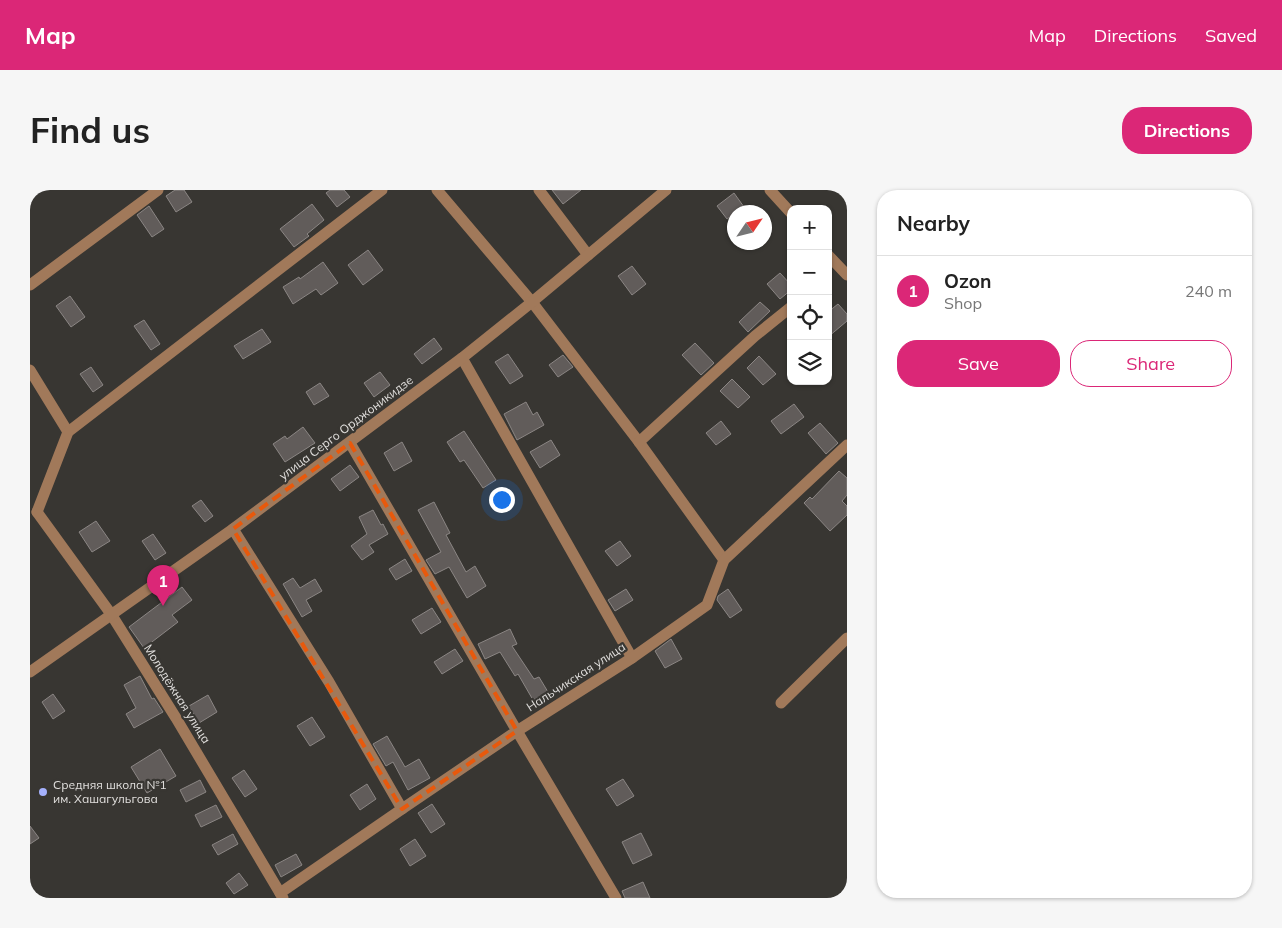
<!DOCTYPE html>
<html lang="en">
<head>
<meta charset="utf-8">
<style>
	body { margin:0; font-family:Mulish,sans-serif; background:#f6f6f6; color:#222 }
	.controls { position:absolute; right:15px; top:15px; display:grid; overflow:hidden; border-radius:10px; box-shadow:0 1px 4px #0004 }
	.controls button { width:45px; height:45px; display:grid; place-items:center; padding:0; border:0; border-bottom:1px solid #e0e0e0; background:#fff; color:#222; font:25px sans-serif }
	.compass { position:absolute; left:697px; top:15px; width:45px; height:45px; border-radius:50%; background:#fff; box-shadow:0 1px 4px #0004; rotate:55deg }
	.you { position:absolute; left:471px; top:309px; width:18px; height:18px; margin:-12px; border:4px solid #fff; border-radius:50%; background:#1a73e8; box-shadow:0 0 0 8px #1a73e833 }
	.badge { display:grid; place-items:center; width:32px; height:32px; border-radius:50%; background:#db2777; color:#fff; font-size:16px; font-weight:700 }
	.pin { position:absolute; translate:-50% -41px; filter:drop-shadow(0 1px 2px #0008) }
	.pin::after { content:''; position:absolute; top:26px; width:18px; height:15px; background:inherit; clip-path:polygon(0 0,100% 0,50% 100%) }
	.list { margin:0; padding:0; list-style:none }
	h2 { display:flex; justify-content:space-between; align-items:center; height:65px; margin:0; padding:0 20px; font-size:21px }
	h2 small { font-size:16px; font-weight:400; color:#767676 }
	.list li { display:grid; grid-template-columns:32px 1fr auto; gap:15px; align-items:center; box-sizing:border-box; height:70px; padding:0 20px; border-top:1px solid #e0e0e0 }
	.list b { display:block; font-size:19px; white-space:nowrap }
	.list p { margin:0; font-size:16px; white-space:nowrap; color:#767676 }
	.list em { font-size:16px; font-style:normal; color:#767676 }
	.actions { display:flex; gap:10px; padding:15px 20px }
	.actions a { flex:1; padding:11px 0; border:1px solid #db2777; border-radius:20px; text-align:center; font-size:18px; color:#db2777 }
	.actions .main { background:#db2777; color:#fff }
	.icon { flex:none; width:28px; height:28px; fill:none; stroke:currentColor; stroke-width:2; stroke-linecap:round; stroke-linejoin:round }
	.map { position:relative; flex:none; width:817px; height:708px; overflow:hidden; border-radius:20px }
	header { display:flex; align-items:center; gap:30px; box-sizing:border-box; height:70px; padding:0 25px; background:#db2777; color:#fff }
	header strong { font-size:24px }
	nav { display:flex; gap:28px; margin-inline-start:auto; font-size:18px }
	.intro { display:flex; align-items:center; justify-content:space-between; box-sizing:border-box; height:120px; padding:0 30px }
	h1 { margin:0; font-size:35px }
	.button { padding:12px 22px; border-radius:20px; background:#db2777; color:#fff; font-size:18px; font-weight:700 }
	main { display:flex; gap:30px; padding:0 30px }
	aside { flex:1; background:#fff; border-radius:20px; box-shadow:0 1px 4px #0004 }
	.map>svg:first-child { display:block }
	.building { fill:#615c5a; stroke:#8b8684 }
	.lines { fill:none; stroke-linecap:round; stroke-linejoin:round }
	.minor { stroke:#a1795a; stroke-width:11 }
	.marked { fill:none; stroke:#e8590c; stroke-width:4; stroke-dasharray:10 6; stroke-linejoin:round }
	.poi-dot { fill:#a5b1fc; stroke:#383632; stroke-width:2 }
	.labels { text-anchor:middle; stroke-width:4.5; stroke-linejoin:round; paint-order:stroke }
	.street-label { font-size:12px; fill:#e1dfdd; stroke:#383632 }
	.poi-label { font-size:12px; fill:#e1dfdd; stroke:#383632; text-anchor:start }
</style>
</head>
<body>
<header>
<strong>Map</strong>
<nav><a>Map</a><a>Directions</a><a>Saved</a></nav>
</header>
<div class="intro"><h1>Find us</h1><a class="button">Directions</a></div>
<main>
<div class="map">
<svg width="817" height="708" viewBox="0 0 817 708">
	<rect width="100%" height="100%" fill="#383632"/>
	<!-- building -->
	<g class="building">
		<path d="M 145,0 L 154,0 L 162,12 L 146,22 L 136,6 Z"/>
		<path d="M 300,0 L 314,0 L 320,7 L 307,17 L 296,3 Z"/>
		<path d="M 522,0 L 551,0 L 533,14 Z"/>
		<path d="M 704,3 L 714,17 L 697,29 L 687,16 Z"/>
		<path d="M 282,14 L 294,30 L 277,44 L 279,46 L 264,57 L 250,39 Z"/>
		<path d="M 119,16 L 134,39 L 122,47 L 107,25 Z"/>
		<path d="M 338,60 L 353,80 L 333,95 L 318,75 Z"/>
		<path d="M 293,72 L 308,93 L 291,105 L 286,99 L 263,114 L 253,97 L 269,87 L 270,89 Z"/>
		<path d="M 602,76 L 616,94 L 602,105 L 588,86 Z"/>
		<path d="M 750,83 L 761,95 L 761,100 L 750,109 L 737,94 Z"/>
		<path d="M 40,106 L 55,127 L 41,137 L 26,116 Z"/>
		<path d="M 730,112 L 740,121 L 718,142 L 709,132 Z"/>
		<path d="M 808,114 L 817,124 L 817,131 L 798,147 L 798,122 Z"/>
		<path d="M 114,130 L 130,154 L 121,160 L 104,136 Z"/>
		<path d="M 232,139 L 241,152 L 213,169 L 204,156 Z"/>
		<path d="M 404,148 L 412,159 L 392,174 L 384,164 Z"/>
		<path d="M 665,153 L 684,173 L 671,185 L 652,165 Z"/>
		<path d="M 478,164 L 493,186 L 480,194 L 465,172 Z"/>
		<path d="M 533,165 L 543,177 L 528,187 L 519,175 Z"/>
		<path d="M 729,166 L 746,184 L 733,195 L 717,178 Z"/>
		<path d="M 61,177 L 73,195 L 63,202 L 50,184 Z"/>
		<path d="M 350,182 L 360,195 L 344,207 L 334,193 Z"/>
		<path d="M 702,189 L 720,207 L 708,218 L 690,201 Z"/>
		<path d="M 290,193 L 299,206 L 284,215 L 276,202 Z"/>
		<path d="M 496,212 L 503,225 L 507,222 L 514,235 L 487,250 L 474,224 Z"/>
		<path d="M 764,214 L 774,227 L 751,244 L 741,231 Z"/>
		<path d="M 691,231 L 701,244 L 686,255 L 676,243 Z"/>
		<path d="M 790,233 L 808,253 L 796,264 L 778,243 Z"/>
		<path d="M 273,237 L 285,253 L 255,272 L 243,254 L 255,246 L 257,249 Z"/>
		<path d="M 434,241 L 466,290 L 453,298 L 434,270 L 430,272 L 417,252 Z"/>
		<path d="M 521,250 L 530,265 L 510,278 L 500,262 Z"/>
		<path d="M 372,252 L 382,271 L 364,281 L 354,263 Z"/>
		<path d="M 320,275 L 329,287 L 310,301 L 301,289 Z"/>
		<path d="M 809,281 L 817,288 L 817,305 L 812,311 L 817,316 L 817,325 L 800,341 L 774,313 L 780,307 L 782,309 Z"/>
		<path d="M 171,310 L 183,326 L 175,332 L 162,316 Z"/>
		<path d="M 404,312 L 420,343 L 416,345 L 436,382 L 445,376 L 456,396 L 437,408 L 419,377 L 405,384 L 396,370 L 411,362 L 388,320 Z"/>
		<path d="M 343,320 L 351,335 L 353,334 L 358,344 L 339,355 L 344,362 L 332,370 L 321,356 L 337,344 L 329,327 Z"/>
		<path d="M 66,331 L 80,351 L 62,362 L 49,342 Z"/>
		<path d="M 123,344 L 136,363 L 125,370 L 112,351 Z"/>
		<path d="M 590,351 L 601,366 L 587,376 L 575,361 Z"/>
		<path d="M 375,369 L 382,381 L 366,390 L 359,379 Z"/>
		<path d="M 263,388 L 270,398 L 285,389 L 292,401 L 276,410 L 282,421 L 272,427 L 253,394 Z"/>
		<path d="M 152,397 L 162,410 L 142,425 L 148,432 L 114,458 L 99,437 Z"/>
		<path d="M 596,399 L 603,410 L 585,421 L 578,410 Z"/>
		<path d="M 698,399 L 712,420 L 700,428 L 687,410 L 688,406 Z"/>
		<path d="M 402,418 L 411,432 L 391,444 L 382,430 Z"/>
		<path d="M 480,439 L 487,454 L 482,456 L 504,489 L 509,487 L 518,502 L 503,510 L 488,484 L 485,486 L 470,462 L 455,469 L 448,454 Z"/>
		<path d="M 641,449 L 652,469 L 635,478 L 625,461 Z"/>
		<path d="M 425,459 L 433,471 L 412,484 L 404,472 Z"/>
		<path d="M 110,486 L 122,509 L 124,508 L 133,522 L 104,538 L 96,524 L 106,518 L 94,495 Z"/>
		<path d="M 23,504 L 35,521 L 23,529 L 12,512 Z"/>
		<path d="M 178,505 L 187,522 L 169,533 L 159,516 Z"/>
		<path d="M 282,527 L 295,547 L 280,556 L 267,536 Z"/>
		<path d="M 357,546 L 375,577 L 389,569 L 400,588 L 378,600 L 363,572 L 356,576 L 343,554 Z"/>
		<path d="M 130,559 L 146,586 L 117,603 L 101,577 Z"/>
		<path d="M 214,580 L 227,599 L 215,607 L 202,588 Z"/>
		<path d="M 593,589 L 604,606 L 587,616 L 576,599 Z"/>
		<path d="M 170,590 L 176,602 L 156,612 L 150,600 Z"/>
		<path d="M 337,594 L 346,609 L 330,620 L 320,605 Z"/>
		<path d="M 402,614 L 415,634 L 401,643 L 388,623 Z"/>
		<path d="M 186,615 L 192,627 L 171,637 L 165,625 Z"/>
		<path d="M 0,636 L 9,648 L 0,654 Z"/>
		<path d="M 611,643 L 622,665 L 603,674 L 592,652 Z"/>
		<path d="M 203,644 L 208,654 L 188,665 L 182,655 Z"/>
		<path d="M 385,649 L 396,666 L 380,676 L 370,659 Z"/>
		<path d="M 266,664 L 272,675 L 251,687 L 245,675 Z"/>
		<path d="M 209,683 L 218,695 L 204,704 L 196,693 Z"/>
		<path d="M 613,692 L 620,708 L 595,708 L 592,701 Z"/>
	</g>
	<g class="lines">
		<!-- minor -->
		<g class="minor">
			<path d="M 407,0 L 502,112 L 609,252 L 694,370"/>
			<path d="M 509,0 L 558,65"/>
			<path d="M 740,0 L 761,23"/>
			<path d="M 798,65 L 817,85"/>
			<path d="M 0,95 L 128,0"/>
			<path d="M 432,168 L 602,468"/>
			<path d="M 0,180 L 38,242"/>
			<path d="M 609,252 L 725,146 L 761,117"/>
			<path d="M 320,253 L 487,541 L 586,708"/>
			<path d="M 7,322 L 38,242 L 352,0"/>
			<path d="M 7,322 L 81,424 L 146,528 L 253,708"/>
			<path d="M 203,339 L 299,492 L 372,619"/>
			<path d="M 0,482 L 203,339 L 432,168 L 502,112 L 636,0"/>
			<path d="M 751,513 L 817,448"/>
			<path d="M 250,703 L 372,619 L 487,541 L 602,468 L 677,415 L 694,370 L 817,255"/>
		</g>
	</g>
	<!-- marked area -->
	<path class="marked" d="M 320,253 L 487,541 L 372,619 L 203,339 Z"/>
	<!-- markers -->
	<circle class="poi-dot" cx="13" cy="602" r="5"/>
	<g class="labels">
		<!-- street labels -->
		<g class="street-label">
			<text transform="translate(316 238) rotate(-37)" y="4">улица Серго Орджоникидзе</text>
			<text transform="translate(546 487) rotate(-33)" y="4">Нальчикская улица</text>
			<text transform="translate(147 504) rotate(58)" y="4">Молодёжная улица</text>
		</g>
		<!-- poi labels -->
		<g class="poi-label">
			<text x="23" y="599">Средняя школа №1<tspan x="23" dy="14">им. Хашагульгова</tspan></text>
		</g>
	</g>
</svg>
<div class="controls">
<button>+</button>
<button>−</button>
<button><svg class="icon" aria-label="locate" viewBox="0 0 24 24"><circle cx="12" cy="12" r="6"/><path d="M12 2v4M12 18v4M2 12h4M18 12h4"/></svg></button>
<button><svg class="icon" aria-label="layers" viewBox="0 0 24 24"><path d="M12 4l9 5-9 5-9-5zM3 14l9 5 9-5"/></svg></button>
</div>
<svg class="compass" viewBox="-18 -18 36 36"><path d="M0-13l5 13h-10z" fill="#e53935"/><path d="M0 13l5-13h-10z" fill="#767676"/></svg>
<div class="you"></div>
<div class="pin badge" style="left:133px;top:416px">1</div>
</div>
<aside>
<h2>Nearby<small></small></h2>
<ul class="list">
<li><span class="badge">1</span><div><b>Ozon</b><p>Shop</p></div><em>240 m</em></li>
</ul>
<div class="actions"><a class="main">Save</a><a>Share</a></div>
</aside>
</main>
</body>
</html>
